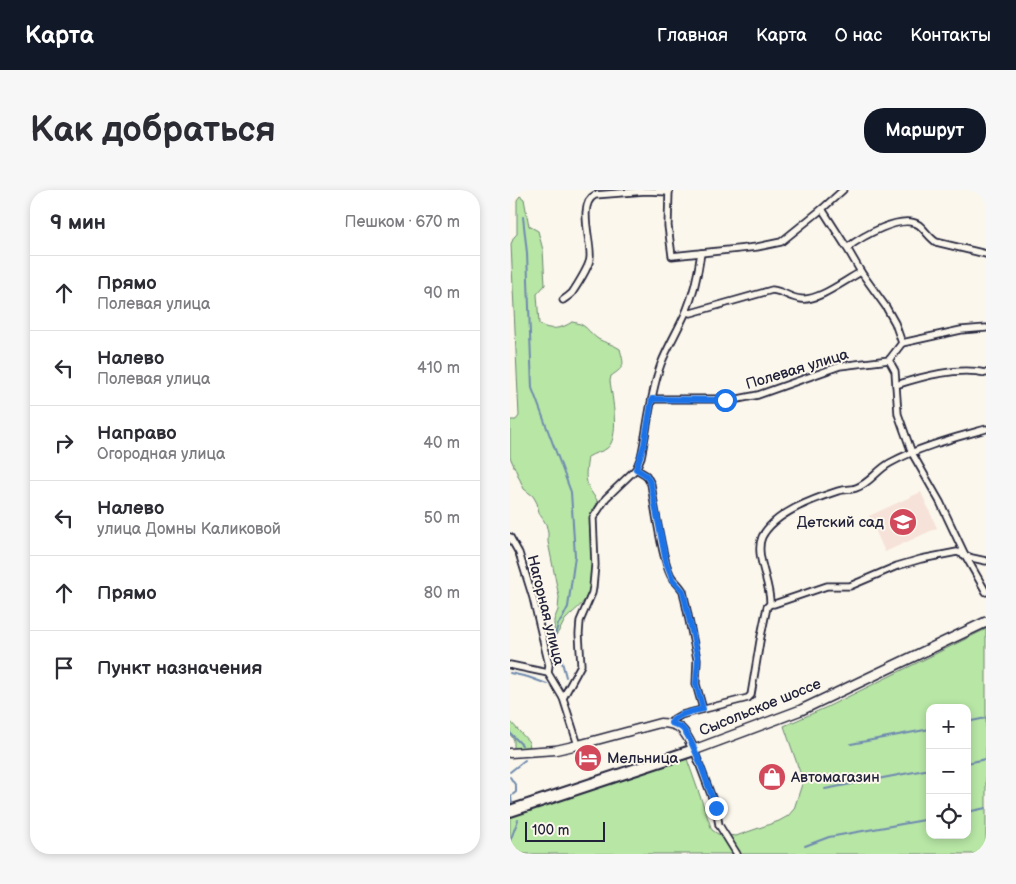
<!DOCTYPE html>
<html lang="ru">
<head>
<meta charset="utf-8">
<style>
	body { margin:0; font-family:"Balsamiq Sans",sans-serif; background:#f7f7f7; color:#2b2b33 }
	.controls { position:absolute; right:15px; bottom:15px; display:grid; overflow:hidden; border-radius:10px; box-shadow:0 2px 8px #0003 }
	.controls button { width:45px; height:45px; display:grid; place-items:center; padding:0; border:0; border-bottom:1px solid #e1e1e2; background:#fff; color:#2b2b33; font:25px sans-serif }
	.scale { position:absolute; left:15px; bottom:12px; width:80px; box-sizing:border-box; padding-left:5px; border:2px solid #22223b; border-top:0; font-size:14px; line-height:18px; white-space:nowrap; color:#22223b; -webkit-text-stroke:4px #fbf7ec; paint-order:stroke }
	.stop { position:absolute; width:15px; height:15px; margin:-11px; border:4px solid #1a73e8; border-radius:50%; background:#fff }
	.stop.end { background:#1a73e8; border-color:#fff; box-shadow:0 1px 5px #0008 }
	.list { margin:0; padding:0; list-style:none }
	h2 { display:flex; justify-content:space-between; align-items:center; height:65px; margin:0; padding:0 20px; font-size:21px }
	h2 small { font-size:16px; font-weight:400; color:#7c7c81 }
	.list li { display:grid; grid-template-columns:32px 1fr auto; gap:15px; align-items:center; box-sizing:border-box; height:75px; padding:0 20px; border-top:1px solid #e1e1e2 }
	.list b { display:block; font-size:19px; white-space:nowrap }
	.list p { margin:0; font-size:16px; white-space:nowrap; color:#7c7c81 }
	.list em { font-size:16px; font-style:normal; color:#7c7c81 }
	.icon { flex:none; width:28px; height:28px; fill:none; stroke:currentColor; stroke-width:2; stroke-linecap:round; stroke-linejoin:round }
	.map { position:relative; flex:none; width:476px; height:664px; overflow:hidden; border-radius:20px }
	header { display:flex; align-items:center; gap:30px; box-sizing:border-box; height:70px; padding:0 25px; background:#111827; color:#fff }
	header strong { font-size:24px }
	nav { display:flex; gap:28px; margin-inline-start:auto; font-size:18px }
	.intro { display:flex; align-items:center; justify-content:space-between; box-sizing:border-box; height:120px; padding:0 30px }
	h1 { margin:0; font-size:35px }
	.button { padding:12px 22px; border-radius:20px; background:#111827; color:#fff; font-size:18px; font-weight:700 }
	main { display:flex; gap:30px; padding:0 30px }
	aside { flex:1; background:#fff; border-radius:20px; box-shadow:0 2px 8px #0003 }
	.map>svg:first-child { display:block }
	.built { fill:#f6e2d8 }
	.green { fill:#b7e6a5; stroke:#6c8470; fill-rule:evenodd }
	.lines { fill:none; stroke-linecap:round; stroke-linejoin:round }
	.stream { stroke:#6f8aaf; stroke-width:2 }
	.minor-casing { stroke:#22223b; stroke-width:9 }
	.secondary-casing { stroke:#22223b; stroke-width:11 }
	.primary-casing { stroke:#22223b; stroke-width:12 }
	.trunk-casing { stroke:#22223b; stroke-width:14 }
	.minor { stroke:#fbf7ec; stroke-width:5.5 }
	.secondary { stroke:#fbf7ec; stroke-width:8 }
	.primary { stroke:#fbf7ec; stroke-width:9 }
	.trunk { stroke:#fbf7ec; stroke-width:10 }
	.route { stroke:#1a73e8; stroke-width:6 }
	.labels { text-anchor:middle; stroke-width:4; stroke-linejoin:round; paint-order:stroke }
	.street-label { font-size:15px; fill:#22223b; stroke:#fbf7ec }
	.poi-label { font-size:15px; fill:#22223b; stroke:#fbf7ec; text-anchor:start }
</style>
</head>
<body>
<header>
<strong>Карта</strong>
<nav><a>Главная</a><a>Карта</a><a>О нас</a><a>Контакты</a></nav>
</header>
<div class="intro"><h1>Как добраться</h1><a class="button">Маршрут</a></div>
<main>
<aside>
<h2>9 мин<small>Пешком · 670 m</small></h2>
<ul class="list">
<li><svg class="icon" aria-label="ahead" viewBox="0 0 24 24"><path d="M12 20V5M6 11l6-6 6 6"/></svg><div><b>Прямо</b><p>Полевая улица</p></div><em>90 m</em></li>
<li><svg class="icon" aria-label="left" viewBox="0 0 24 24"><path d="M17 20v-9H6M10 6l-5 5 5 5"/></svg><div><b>Налево</b><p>Полевая улица</p></div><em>410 m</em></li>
<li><svg class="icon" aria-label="right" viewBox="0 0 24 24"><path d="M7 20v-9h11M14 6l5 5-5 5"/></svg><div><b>Направо</b><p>Огородная улица</p></div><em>40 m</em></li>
<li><svg class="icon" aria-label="left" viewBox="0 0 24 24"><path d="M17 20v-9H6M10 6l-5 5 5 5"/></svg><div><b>Налево</b><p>улица Домны Каликовой</p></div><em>50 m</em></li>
<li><svg class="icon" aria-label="ahead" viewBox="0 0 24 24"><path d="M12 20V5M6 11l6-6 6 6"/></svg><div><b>Прямо</b></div><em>80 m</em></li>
<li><svg class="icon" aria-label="arrive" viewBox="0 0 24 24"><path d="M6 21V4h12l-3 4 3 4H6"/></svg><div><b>Пункт назначения</b></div></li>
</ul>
</aside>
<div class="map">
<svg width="476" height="664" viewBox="0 0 476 664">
	<rect width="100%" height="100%" fill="#fbf7ec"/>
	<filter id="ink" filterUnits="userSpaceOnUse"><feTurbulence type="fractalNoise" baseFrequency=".02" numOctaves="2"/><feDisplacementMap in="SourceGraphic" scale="10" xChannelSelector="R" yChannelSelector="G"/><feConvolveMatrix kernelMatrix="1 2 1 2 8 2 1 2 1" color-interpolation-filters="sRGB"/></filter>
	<g filter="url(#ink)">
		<!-- built -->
		<path class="built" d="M 411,302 L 427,338 L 375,362 L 359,326 Z"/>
		<!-- green -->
		<g class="green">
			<path d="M 10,6 L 14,9 L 19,36 L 28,41 L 33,60 L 35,95 L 27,104 L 29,134 C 39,141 52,139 62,132 C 77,134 77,141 88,149 C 95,153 103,154 110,159 C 114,175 116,176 101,186 L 100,191 C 102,206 111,250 96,259 C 91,262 84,263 78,267 C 75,288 74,293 87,310 C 87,317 81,321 81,327 C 79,354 90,387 74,411 C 69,418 61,423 55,430 C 52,435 50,441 45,446 L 44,444 L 44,430 L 48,420 L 49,407 L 38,352 L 38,343 L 36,334 L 29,323 L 27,313 L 23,306 L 14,299 L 0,267 L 0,230 L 6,230 L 9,226 L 1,54 L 4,47 L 7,44 L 7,10 Z"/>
			<path d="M 476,439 L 476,664 L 0,664 L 0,626 L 177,569 L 202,640 L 208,644 L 226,646 L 269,631 L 278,626 L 284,619 L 293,591 L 274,536 L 317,517 ZM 420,518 L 457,518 L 457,645 L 420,645 Z"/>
			<path d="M 0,531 L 19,552 L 20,557 L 4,558 L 4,550 L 0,544 Z"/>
		</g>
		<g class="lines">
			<!-- stream -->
			<g class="stream">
				<path d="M 13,27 L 17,63 L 22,198 L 61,302 L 65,366 L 58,417 L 52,429 L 48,434 L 45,446 L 56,487"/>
				<path d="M 0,483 L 18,487 L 37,494"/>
				<path d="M 457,532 L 476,528"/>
				<path d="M 0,543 L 12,555"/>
				<path d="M 341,554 L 420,539"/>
				<path d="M 457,573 L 476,569"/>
				<path d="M 0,582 L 15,570"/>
				<path d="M 0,587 L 6,596 L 6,602 L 1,606 L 2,615"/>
				<path d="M 315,599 L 420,579"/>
				<path d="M 457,622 L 476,618"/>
				<path d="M 0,651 L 8,630"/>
				<path d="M 295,656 L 319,647 L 420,629"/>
			</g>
			<defs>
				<g id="minor">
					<path d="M 159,0 L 158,36 L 162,66 L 247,57 L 271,52 L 312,19 L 333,0"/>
					<path d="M 312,19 L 337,58 L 351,82 L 376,117 L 385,133 L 392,153 L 379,170"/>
					<path d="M 337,58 C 351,47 392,23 409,35 C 415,40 419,47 426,52 L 476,64"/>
					<path d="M 53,110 C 56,108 60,105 62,103 C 66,97 80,75 80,68 C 82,52 67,14 85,5 L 136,1 L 159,2"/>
					<path d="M 176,122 L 181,123 L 262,100 C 273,101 280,108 291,109 C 309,111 335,90 351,82"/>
					<path d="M 392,153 L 451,140 L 476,138"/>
					<path d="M 379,170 L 385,181 L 388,224 L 402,263 L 430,312 L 455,365 L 476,402"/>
					<path d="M 386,195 C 414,186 447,177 476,183"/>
					<path d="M 142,209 L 228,209 L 248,205 L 330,176 L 379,170"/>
					<path d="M 126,279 L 136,285 L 141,294 C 144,312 153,378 163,389 C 167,393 170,396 173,401 L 187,469 L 186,494 L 193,519"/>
					<path d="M 0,347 L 9,363 L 23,408 L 39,475 L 38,483 L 53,508 L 68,555"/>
					<path d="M 260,414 L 264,414 L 317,396 L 340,396 L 387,376 L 411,369 L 447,362 L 462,368 L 476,371"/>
					<path d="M 0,475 L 38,483"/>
					<path d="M 53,508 L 71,475 L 69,444 L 70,431 L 82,403 L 83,397 L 85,375 L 83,328 L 96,308 L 126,279 L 131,267 C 138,236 140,204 151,174 C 158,156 168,140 176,122 C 184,103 188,84 191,63"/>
					<path d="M 161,533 L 164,529 L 171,525 L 238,508 L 241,505 L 250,451 L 257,417 L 260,414 C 261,393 244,365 252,347 C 264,323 303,309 328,301 C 334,299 341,300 346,298 C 360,293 367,280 380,273 C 409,257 444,248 476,239"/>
					<path d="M 184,560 L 206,618 L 209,635 L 227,664"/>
				</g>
				<path id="secondary" d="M 0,563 L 46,560 L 68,555 L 150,533 C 172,533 175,542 184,560"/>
				<path id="primary" d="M 184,560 L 291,520 L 476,432"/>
				<path id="trunk" d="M 0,621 L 184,560"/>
			</defs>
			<!-- minor casing -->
			<use href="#minor" class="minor-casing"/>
			<!-- secondary casing -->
			<use href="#secondary" class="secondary-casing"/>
			<!-- primary casing -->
			<use href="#primary" class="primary-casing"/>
			<!-- trunk casing -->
			<use href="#trunk" class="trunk-casing"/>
			<!-- minor -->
			<use href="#minor" class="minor"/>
			<!-- secondary -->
			<use href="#secondary" class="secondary"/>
			<!-- primary -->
			<use href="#primary" class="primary"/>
			<!-- trunk -->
			<use href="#trunk" class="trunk"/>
		</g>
	</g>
	<g class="lines" filter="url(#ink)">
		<!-- route -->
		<path class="route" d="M 206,618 C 199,600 184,549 172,538 C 169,536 164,534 161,533 C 168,523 182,522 193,519 L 186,494 L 188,469 L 173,401 L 163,390 L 156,372 L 141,294 L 136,285 L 126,279 L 134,255 L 142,209 L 215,210"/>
	</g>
	<!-- icons -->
	<defs>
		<symbol id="school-disc" viewBox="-11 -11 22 22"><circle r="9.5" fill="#d1495b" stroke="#fbf7ec"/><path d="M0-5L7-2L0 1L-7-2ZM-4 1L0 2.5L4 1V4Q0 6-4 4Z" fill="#fff"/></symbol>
		<symbol id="hotel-disc" viewBox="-11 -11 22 22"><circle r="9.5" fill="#d1495b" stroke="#fbf7ec"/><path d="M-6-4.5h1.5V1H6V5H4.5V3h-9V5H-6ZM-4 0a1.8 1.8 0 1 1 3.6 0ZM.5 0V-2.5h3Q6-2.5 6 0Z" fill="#fff"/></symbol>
		<symbol id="shop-disc" viewBox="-11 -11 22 22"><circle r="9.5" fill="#d1495b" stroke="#fbf7ec"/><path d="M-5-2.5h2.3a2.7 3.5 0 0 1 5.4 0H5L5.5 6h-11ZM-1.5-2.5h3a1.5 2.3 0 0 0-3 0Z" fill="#fff"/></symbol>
	</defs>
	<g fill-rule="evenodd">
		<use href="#school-disc" x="377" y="316" width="32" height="32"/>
		<use href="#hotel-disc" x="62" y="552" width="32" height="32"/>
		<use href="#shop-disc" x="246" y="571" width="32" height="32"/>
	</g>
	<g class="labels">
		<!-- street labels -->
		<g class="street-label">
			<text transform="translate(287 179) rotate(-17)" y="5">Полевая улица</text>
			<text transform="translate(36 420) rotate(76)" y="5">Нагорная улица</text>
			<text transform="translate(250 517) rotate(-22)" y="5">Сысольское шоссе</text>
		</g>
		<!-- poi labels -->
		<g class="poi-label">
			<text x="374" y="337" text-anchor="end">Детский сад</text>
			<text x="97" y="573">Мельница</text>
			<text x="281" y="592">Автомагазин</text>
		</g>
	</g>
</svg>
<div class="controls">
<button>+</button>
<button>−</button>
<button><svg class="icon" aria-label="locate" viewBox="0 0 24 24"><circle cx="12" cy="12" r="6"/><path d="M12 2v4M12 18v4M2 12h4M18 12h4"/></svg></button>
</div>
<div class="scale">100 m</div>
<div class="stop" style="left:215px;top:210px"></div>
<div class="stop end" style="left:206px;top:618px"></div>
</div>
</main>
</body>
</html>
